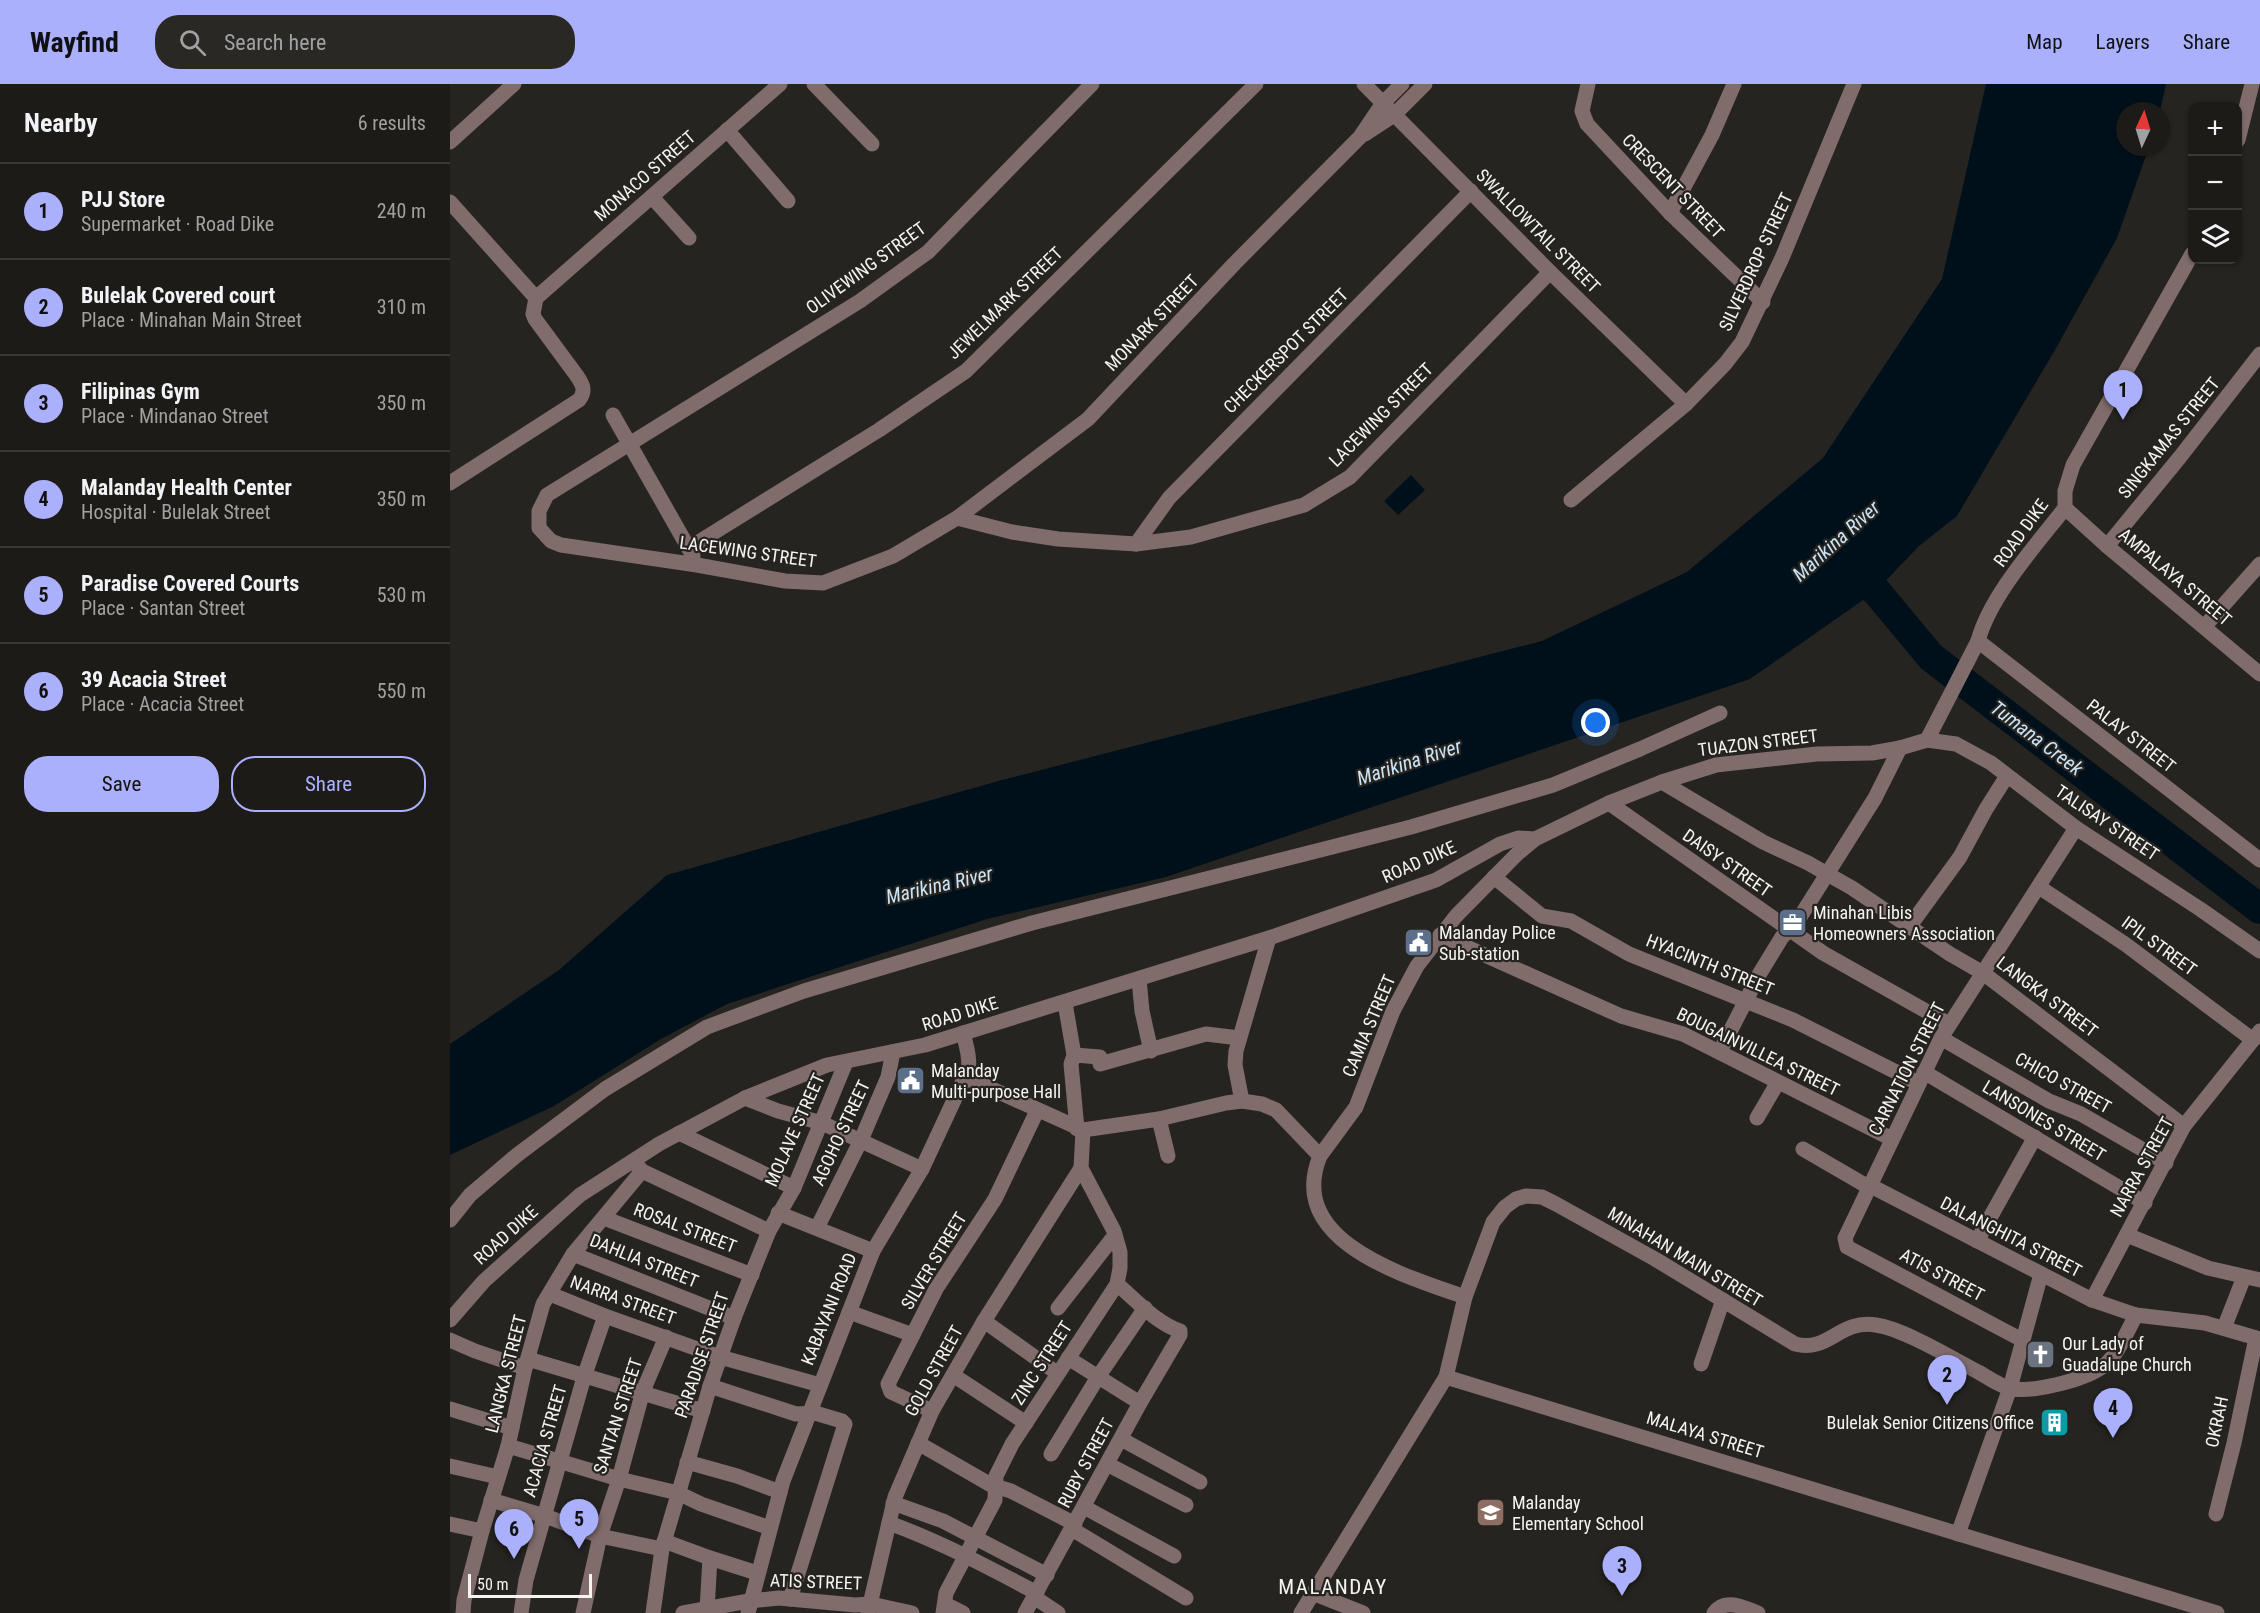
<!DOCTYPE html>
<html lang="en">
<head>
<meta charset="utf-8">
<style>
	body { margin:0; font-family:"Roboto Condensed",sans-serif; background:#292825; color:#f1f3f6 }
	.controls { position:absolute; right:18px; top:18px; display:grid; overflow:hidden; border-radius:12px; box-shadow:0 2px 4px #0004 }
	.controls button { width:54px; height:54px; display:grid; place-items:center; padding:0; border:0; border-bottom:2px solid #3a3937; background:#1c1b18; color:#f1f3f6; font:30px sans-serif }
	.compass { position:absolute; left:1666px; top:18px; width:54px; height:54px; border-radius:50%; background:#1c1b18; box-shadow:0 2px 4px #0004; rotate:4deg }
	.scale { position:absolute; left:18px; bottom:15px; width:124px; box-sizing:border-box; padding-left:6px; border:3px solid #f5f4f1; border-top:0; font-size:16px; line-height:21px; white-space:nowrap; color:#f5f4f1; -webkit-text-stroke:4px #262420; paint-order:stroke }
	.you { position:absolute; left:1146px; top:639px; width:21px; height:21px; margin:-15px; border:4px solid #fff; border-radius:50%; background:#1a73e8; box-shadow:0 0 0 9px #1a73e833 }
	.badge { display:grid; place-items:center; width:39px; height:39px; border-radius:50%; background:#aab0fc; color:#111; font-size:20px; font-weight:700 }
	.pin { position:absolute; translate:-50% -50px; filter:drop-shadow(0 2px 3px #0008) }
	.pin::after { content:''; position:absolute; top:32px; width:21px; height:18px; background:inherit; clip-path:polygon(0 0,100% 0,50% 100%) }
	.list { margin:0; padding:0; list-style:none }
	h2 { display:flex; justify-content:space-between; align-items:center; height:78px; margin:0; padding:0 24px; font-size:26px }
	h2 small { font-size:20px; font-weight:400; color:#a0a1a2 }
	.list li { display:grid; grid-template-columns:39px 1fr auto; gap:18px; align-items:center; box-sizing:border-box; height:96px; padding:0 24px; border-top:2px solid #3a3937 }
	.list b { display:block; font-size:22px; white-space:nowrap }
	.list p { margin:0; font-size:20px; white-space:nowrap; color:#a0a1a2 }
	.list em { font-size:20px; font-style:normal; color:#a0a1a2 }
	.actions { display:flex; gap:12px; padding:18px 24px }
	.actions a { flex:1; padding:14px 0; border:2px solid #aab0fc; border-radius:24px; text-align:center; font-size:21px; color:#aab0fc }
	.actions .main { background:#aab0fc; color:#111 }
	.icon { flex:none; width:33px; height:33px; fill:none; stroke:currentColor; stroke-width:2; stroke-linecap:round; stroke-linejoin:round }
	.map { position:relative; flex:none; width:1810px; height:1529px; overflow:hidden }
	header { display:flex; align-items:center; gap:36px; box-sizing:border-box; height:84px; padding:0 30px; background:#aab0fc; color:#111 }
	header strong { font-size:28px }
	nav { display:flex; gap:33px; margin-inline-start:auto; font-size:21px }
	.search { width:420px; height:54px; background:#292825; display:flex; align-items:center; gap:15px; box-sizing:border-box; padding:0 21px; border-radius:24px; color:#a0a1a2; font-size:22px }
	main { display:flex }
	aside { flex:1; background:#1c1b18 }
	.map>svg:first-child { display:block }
	.water { fill:#00101b }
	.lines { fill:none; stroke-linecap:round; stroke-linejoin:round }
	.river { stroke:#00101b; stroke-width:30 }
	.minor { stroke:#816c6c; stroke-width:15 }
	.labels { text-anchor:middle; stroke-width:4.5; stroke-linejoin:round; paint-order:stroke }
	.street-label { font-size:18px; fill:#f5f4f1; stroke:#262420 }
	.poi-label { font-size:18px; fill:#f5f4f1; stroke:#262420; text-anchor:start }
	.water-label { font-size:20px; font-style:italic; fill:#cbe4f6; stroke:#262420 }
	.quarter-label { font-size:21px; letter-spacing:1.5px; fill:#f5f4f1; stroke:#262420 }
</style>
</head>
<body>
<header>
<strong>Wayfind</strong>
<div class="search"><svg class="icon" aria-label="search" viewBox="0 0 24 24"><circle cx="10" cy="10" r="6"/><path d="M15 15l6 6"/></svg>Search here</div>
<nav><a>Map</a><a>Layers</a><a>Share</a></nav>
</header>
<main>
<aside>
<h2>Nearby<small>6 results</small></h2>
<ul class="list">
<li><span class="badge">1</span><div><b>PJJ Store</b><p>Supermarket · Road Dike</p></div><em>240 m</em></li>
<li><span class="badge">2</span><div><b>Bulelak Covered court</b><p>Place · Minahan Main Street</p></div><em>310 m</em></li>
<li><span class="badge">3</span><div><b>Filipinas Gym</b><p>Place · Mindanao Street</p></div><em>350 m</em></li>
<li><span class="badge">4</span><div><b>Malanday Health Center</b><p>Hospital · Bulelak Street</p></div><em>350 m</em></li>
<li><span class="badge">5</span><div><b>Paradise Covered Courts</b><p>Place · Santan Street</p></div><em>530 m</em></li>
<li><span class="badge">6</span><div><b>39 Acacia Street</b><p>Place · Acacia Street</p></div><em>550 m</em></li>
</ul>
<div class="actions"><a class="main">Save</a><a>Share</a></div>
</aside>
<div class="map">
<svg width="1810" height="1529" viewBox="0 0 1810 1529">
	<rect width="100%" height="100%" fill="#262420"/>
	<!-- water -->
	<g class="water">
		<path d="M 1536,0 L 1716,0 L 1710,27 L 1675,27 L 1675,63 L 1699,63 L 1667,154 L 1605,266 L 1507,432 L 1469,462 L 1426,507 L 1300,595 L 716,793 L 537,835 L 277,920 L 211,955 L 104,1022 L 0,1071 L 0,960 L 109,886 L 217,791 L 552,696 L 1092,557 L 1237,488 L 1373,374 L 1492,195 Z"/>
		<path d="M 961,391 L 975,406 L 948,431 L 934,417 Z"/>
	</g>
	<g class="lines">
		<!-- river -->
		<path class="river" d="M 1395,482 L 1426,507 L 1481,573 L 1810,825"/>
		<!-- minor -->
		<g class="minor">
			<path d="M 364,0 L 422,60"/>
			<path d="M 642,0 L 478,168 L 410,217 L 97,411 L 89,427 L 89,444 L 101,457 L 111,461 L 247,481 L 335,497 L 373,499 L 443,472 L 507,434 L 638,335 L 784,180 L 910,53 L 933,19 L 952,0"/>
			<path d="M 914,0 L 1100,188 L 1236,320"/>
			<path d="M 1138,0 L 1132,27 L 1137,40 L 1220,129 L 1313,218"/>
			<path d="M 277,46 L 338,117"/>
			<path d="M 915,50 L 944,31 L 975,0"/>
			<path d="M 1788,56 L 1802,0"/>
			<path d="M 0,58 L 64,0"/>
			<path d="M 202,113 L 239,154"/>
			<path d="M 0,118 L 86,214"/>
			<path d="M 1220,129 L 1262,51 L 1284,0"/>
			<path d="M 86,214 L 330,0"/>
			<path d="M 163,331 L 243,472"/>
			<path d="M 0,399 L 129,316 C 136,307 133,301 127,292 L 85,235 L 83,230 L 86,214"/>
			<path d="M 1121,416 L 1236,320 L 1275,280 L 1292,258 L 1332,174 L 1404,0"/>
			<path d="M 1615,424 L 1657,462 L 1810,590"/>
			<path d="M 507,434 L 562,448 L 608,455 L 686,460 L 741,453 L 854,421 L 900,393 L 1100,188"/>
			<path d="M 686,460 L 719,414 L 1021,107"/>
			<path d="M 1657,462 L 1730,373 L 1810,270"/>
			<path d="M 239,464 L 429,346 L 516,287 L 806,0"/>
			<path d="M 1754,543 L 1810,480"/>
			<path d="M 1528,557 L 1810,776"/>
			<path d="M 1477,656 L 1528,557 C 1540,512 1586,461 1615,424 L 1615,407 L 1623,381 L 1742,170"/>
			<path d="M 1212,698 L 1313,758 L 1358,779 L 1402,804 L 1500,870 L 1533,889 L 1734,1042"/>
			<path d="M 1159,719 L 1373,869 L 1499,940"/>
			<path d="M 1044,793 L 1092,832 L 1121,837 L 1179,870 L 1343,936 L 1468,999"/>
			<path d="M 1589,803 L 1675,860 L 1803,956"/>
			<path d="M 1459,843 L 1510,773 L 1536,725 L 1557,692"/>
			<path d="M 990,851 L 1171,932 L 1233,950 L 1442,1055"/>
			<path d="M 689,895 L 692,927 L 701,967"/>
			<path d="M 615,919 L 624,971 L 621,980 L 627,1045"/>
			<path d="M 1491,954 L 1599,1017 L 1631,1030 L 1716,1079"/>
			<path d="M 1270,967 L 1310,889 L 1332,853 L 1345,841 L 1425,714 L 1450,664"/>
			<path d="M 624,971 L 650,973 L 650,980 L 756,950 L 789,954"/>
			<path d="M 1474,988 L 1695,1119"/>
			<path d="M 516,996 L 522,996 L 633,1046 L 709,1035 L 776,1019 L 792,1017 L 812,1020 L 826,1026 L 870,1072"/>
			<path d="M 295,1014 L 328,1027 L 372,1039 L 472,1085"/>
			<path d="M 792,1017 L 785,981 L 786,967 L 819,854"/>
			<path d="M 1307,1034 L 1328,998"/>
			<path d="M 709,1035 L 718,1072"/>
			<path d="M 229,1049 L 344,1104"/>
			<path d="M 1353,1065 L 1415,1101 L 1421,1102 L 1642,1216 L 1686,1231"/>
			<path d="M 186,1080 L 192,1087 L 319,1147"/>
			<path d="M 328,1129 L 423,1167"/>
			<path d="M 154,1134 L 302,1191"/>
			<path d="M 0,1136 L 20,1111 L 67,1071 L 155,1005 L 257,943 L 354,907 L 582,839 L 961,743 L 1103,701 L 1190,665 L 1270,629"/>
			<path d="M 367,1144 L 411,1056 L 438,993 L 443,968"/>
			<path d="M 1677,1151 L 1758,1184 L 1810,1196"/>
			<path d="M 1527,1157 L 1585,1053"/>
			<path d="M 123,1170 L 284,1234"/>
			<path d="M 100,1210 L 155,1232 L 270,1273 L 370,1301"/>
			<path d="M 1015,1213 C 956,1192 835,1158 870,1072 L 906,1023 L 943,927 L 967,882 L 1006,832 L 1067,770 L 1085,755 L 1159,719 L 1212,698 L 1266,681 L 1367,670 L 1422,669 L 1450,664 L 1477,656 L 1506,660 L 1541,679 L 1626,744 L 1750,825 L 1810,867"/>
			<path d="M 1642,1216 L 1734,1042 L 1810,947"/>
			<path d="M 608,1224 L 665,1151"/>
			<path d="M 399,1228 L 463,1251"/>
			<path d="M 0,1236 L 34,1197 L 130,1111 L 209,1060 L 295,1014 L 377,981 L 475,961 L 819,854 L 986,796 L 1050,760 L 1068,754 L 1085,755"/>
			<path d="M 534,1237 L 607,1289"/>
			<path d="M 1774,1244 L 1794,1193"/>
			<path d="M 0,1256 L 25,1267 L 75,1284"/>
			<path d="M 1572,1256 L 1397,1163 L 1395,1154 L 1491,954 L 1626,744"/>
			<path d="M 618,1274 L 690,1319"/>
			<path d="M 78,1275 L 253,1327"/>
			<path d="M 1251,1280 L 1273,1216"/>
			<path d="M 503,1291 L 576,1339"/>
			<path d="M 996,1293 L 1767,1529"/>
			<path d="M 260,1302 L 346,1330 L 365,1329 L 392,1337 L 395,1340 L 340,1515"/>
			<path d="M 0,1325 L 62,1344"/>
			<path d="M 482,1327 L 441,1308 L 438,1300 L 486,1205 L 545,1115 L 587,1027"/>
			<path d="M 671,1355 L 750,1398"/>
			<path d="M 468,1359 L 541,1401 L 561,1407 L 625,1440"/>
			<path d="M 58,1362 L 169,1395 L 228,1409 L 251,1420 L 320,1444"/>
			<path d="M 601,1370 L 648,1293 L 695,1224"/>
			<path d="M 237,1378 L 287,1392 L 330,1408"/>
			<path d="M 657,1380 L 736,1421"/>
			<path d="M 0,1382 L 48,1393"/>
			<path d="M 41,1416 L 95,1432 L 150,1452 L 212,1465"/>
			<path d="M 443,1419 L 493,1437 L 597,1491"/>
			<path d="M 634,1423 L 724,1472"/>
			<path d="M 1766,1430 L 1784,1359 L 1806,1254"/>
			<path d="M 439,1439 C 491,1458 538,1483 587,1509"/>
			<path d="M 0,1440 L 32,1447"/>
			<path d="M 622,1445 L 736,1514"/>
			<path d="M 1508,1450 L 1560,1304 L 1591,1190"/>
			<path d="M 214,1457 L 260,1474 L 307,1489"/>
			<path d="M 865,1510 L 913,1529"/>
			<path d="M 584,1513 L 608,1529"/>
			<path d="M 495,1520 L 513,1529"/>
			<path d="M 257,1526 L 260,1474"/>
			<path d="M 13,1529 L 14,1516 L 32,1447 L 58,1362 L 75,1284 L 93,1220 L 123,1170 L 192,1087"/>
			<path d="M 71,1529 L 76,1496 L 134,1293 L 155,1232"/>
			<path d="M 133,1529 L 150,1452 L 169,1395 L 193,1307 L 216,1253"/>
			<path d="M 203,1529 L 212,1465 L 260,1302 L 284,1234 L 319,1147 L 344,1104 L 396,978"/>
			<path d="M 233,1529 L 299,1517 L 329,1514 L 405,1521 L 421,1520 L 462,1529"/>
			<path d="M 298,1529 L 333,1397 L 423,1167 L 472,1085 L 512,999 C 524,987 517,963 513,949"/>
			<path d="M 418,1529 L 445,1413 L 482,1327 L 534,1237 L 631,1084"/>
			<path d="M 493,1529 L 496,1509 L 545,1416 L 546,1392 L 562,1360 L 667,1200 L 670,1184 L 670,1168 L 664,1147 L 631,1084 L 633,1046"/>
			<path d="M 575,1529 L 690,1319 L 730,1251 L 730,1247 C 705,1238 687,1217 667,1200"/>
			<path d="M 851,1529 L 996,1293 L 1015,1213 L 1043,1138 L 1055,1123 L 1066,1115 L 1076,1112 L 1092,1113 L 1106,1120 L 1205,1175 L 1345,1260 C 1379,1269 1389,1235 1426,1241 C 1454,1245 1503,1275 1530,1289 C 1540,1295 1551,1303 1563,1305 C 1580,1307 1596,1303 1613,1299 C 1662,1286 1663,1275 1686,1231 L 1755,1239 L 1810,1255"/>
			<path d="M 1264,1529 C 1275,1513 1294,1524 1308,1529"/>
		</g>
	</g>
	<!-- icons -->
	<defs>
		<symbol id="office-square" viewBox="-11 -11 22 22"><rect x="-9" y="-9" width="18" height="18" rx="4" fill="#5c6f8a" stroke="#262420"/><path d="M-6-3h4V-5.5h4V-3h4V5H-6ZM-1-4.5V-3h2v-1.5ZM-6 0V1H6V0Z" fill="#fff"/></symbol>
		<symbol id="civic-square" viewBox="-11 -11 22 22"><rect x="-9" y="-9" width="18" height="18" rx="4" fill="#5c6f8a" stroke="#262420"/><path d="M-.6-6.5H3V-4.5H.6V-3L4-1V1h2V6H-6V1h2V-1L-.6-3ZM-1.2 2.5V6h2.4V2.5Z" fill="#fff"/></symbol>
		<symbol id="church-square" viewBox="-11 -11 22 22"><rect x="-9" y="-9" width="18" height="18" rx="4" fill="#6b7280" stroke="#262420"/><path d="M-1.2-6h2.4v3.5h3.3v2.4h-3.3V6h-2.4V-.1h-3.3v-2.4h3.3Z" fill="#fff"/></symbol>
		<symbol id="building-square" viewBox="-11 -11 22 22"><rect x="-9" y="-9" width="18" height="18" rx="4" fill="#0f9aa8" stroke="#262420"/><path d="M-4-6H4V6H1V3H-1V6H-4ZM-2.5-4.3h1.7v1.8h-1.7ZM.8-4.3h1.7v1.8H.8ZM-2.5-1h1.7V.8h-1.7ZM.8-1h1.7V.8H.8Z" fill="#fff"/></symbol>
		<symbol id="school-square" viewBox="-11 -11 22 22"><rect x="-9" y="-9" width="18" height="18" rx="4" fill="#8d6e63" stroke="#262420"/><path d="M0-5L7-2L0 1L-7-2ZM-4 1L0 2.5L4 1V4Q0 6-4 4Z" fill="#fff"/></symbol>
	</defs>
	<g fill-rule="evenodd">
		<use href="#office-square" x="1326" y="822" width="33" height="33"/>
		<use href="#civic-square" x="952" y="842" width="33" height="33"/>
		<use href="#civic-square" x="444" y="980" width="33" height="33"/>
		<use href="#church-square" x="1574" y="1254" width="33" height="33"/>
		<use href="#building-square" x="1588" y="1322" width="33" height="33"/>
		<use href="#school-square" x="1024" y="1412" width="33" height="33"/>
	</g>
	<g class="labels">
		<!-- street labels -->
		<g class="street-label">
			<text transform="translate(195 92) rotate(-41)" y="6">MONACO STREET</text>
			<text transform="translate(1223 102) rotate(46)" y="6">CRESCENT STREET</text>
			<text transform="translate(1088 147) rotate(45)" y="6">SWALLOWTAIL STREET</text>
			<text transform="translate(1306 178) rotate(-65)" y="6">SILVERDROP STREET</text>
			<text transform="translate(416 184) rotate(-36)" y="6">OLIVEWING STREET</text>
			<text transform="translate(555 219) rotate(-44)" y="6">JEWELMARK STREET</text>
			<text transform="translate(702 239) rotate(-46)" y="6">MONARK STREET</text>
			<text transform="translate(836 267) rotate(-45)" y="6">CHECKERSPOT STREET</text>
			<text transform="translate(931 331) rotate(-45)" y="6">LACEWING STREET</text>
			<text transform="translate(1719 354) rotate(-51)" y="6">SINGKAMAS STREET</text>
			<text transform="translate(1571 449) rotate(-54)" y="6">ROAD DIKE</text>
			<text transform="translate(298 468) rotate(8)" y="6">LACEWING STREET</text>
			<text transform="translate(1725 493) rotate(40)" y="6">AMPALAYA STREET</text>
			<text transform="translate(1681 652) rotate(38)" y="6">PALAY STREET</text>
			<text transform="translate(1308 659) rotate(-7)" y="6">TUAZON STREET</text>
			<text transform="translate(1657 739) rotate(34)" y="6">TALISAY STREET</text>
			<text transform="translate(969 778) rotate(-24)" y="6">ROAD DIKE</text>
			<text transform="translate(1277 779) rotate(35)" y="6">DAISY STREET</text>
			<text transform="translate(1709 862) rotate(36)" y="6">IPIL STREET</text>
			<text transform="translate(1260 881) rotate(22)" y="6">HYACINTH STREET</text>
			<text transform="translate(1597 913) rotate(37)" y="6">LANGKA STREET</text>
			<text transform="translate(510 930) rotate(-17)" y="6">ROAD DIKE</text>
			<text transform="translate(919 942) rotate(-67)" y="6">CAMIA STREET</text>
			<text transform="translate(1308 968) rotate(26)" y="6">BOUGAINVILLEA STREET</text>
			<text transform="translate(1457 985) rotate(-63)" y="6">CARNATION STREET</text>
			<text transform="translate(1613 999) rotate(29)" y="6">CHICO STREET</text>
			<text transform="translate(1594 1037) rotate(31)" y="6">LANSONES STREET</text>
			<text transform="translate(345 1046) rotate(-66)" y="6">MOLAVE STREET</text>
			<text transform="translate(391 1049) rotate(-65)" y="6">AGOHO STREET</text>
			<text transform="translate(1692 1083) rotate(-61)" y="6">NARRA STREET</text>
			<text transform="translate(235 1144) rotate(21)" y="6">ROSAL STREET</text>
			<text transform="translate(56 1151) rotate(-42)" y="6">ROAD DIKE</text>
			<text transform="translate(1561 1153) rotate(27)" y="6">DALANGHITA STREET</text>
			<text transform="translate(1235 1173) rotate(31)" y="6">MINAHAN MAIN STREET</text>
			<text transform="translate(194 1177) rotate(22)" y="6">DAHLIA STREET</text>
			<text transform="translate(484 1177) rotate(-59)" y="6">SILVER STREET</text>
			<text transform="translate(1492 1191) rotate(28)" y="6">ATIS STREET</text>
			<text transform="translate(173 1216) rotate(20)" y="6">NARRA STREET</text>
			<text transform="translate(379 1225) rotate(-68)" y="6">KABAYANI ROAD</text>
			<text transform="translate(252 1271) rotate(-71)" y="6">PARADISE STREET</text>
			<text transform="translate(592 1279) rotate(-57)" y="6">ZINC STREET</text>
			<text transform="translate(484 1287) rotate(-61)" y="6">GOLD STREET</text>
			<text transform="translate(56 1290) rotate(-76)" y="6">LANGKA STREET</text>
			<text transform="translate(168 1332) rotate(-72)" y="6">SANTAN STREET</text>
			<text transform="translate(1767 1338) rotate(-78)" y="6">OKRAH</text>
			<text transform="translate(1255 1351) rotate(17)" y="6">MALAYA STREET</text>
			<text transform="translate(95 1357) rotate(-74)" y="6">ACACIA STREET</text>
			<text transform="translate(636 1379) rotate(-62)" y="6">RUBY STREET</text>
			<text transform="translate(366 1498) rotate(2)" y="6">ATIS STREET</text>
		</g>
		<!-- poi labels -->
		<g class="poi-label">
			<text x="1363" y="835">Minahan Libis<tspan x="1363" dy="21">Homeowners Association</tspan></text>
			<text x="989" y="855">Malanday Police<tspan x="989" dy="21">Sub-station</tspan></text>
			<text x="481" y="993">Malanday<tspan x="481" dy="21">Multi-purpose Hall</tspan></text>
			<text x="1612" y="1266">Our Lady of<tspan x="1612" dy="21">Guadalupe Church</tspan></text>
			<text x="1584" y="1345" text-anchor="end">Bulelak Senior Citizens Office</text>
			<text x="1062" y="1425">Malanday<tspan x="1062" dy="21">Elementary School</tspan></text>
		</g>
		<!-- water labels -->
		<g class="water-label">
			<text transform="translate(1386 457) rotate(-42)" y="7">Marikina River</text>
			<text transform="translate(1587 654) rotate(37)" y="7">Tumana Creek</text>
			<text transform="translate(959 678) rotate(-18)" y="7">Marikina River</text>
			<text transform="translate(489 801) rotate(-13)" y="7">Marikina River</text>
		</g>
		<!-- quarter labels -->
		<g class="quarter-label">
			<text x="883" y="1510">MALANDAY</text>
		</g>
	</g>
</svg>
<div class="controls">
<button>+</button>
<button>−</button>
<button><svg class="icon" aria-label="layers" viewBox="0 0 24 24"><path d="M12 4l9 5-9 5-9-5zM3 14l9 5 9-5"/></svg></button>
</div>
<svg class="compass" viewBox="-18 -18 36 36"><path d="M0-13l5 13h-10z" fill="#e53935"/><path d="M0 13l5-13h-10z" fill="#a0a1a2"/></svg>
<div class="scale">50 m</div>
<div class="you"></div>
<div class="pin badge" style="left:1673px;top:336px">1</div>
<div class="pin badge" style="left:1497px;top:1321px">2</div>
<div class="pin badge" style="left:1172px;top:1512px">3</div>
<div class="pin badge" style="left:1663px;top:1354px">4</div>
<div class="pin badge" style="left:129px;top:1465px">5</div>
<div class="pin badge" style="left:64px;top:1475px">6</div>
</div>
</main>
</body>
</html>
